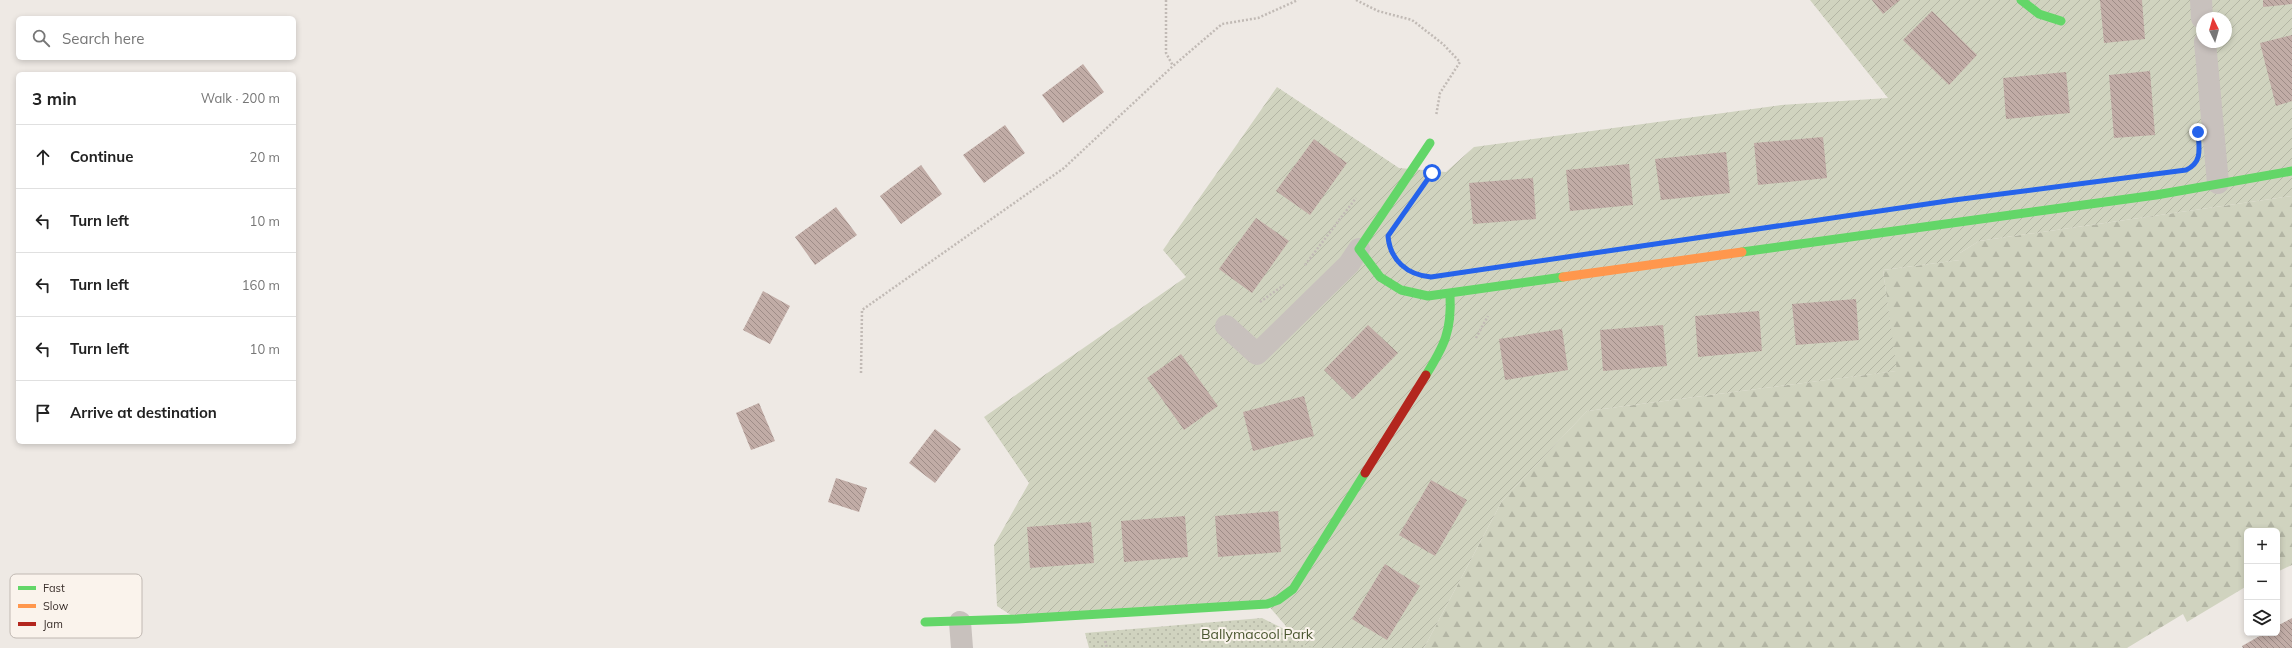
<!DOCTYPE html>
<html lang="en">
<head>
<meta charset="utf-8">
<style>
	body { margin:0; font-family:Mulish,sans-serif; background:#f2f2f2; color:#222 }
	.controls { position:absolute; right:12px; bottom:12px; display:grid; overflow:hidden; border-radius:6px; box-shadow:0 2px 6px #0003 }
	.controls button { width:36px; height:36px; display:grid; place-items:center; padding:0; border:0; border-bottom:1px solid #e0e0e0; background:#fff; color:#222; font:20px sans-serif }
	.compass { position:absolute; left:2196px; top:12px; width:36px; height:36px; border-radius:50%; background:#fff; box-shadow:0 2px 6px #0003; rotate:355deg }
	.stop { position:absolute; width:12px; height:12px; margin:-9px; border:3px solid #2563eb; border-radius:50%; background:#fff }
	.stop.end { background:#2563eb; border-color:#fff; box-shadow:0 1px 4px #0008 }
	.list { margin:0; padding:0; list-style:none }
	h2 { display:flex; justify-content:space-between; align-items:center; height:52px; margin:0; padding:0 16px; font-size:17px }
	h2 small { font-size:13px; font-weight:400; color:#767676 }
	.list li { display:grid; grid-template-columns:26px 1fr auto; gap:12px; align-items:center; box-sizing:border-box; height:64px; padding:0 16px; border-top:1px solid #e0e0e0 }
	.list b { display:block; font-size:15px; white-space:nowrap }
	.list em { font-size:13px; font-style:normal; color:#767676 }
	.icon { flex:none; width:22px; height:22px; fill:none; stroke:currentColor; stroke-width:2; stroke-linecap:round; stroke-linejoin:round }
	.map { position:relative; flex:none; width:2292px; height:648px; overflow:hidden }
	.search { position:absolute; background:#fff; box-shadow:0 2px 6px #0003; left:16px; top:16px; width:280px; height:44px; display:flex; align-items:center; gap:10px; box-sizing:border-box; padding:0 14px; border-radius:6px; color:#767676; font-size:15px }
	.panel { position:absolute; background:#fff; box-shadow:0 2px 6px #0003; left:16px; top:72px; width:280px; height:372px; border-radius:6px }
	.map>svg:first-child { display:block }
	.forest { fill:url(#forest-firs) }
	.park { fill:url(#park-dots) }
	.garden { fill:url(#garden-furrows); fill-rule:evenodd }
	.building { fill:url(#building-back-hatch) }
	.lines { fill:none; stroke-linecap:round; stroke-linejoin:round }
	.path { stroke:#c1bab5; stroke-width:2.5; stroke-dasharray:2 2; stroke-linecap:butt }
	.street { stroke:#c8c1bd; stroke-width:22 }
	.fast { stroke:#63d668; stroke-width:9 }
	.slow { stroke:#ff974d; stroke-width:9 }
	.jam { stroke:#b3261e; stroke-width:9 }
	.route { stroke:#2563eb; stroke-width:5 }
	.labels { text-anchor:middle; stroke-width:4; stroke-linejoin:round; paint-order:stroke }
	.park-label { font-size:14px; fill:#4a562f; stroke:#faf3ec }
	.key { fill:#faf3ec; stroke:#c0b8b2; stroke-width:1 }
	.key-label { font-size:11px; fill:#392e2a }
</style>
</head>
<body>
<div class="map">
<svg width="2292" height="648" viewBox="0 0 2292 648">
	<defs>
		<pattern id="forest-firs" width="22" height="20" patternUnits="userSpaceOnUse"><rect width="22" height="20" fill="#d0d3bf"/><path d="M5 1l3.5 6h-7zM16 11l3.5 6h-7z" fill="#b3b5a4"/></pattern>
		<pattern id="park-dots" width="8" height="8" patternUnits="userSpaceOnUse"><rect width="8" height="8" fill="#d0d3bf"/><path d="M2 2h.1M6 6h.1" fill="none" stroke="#b3b5a4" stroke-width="1.8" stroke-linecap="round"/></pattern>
		<pattern id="garden-furrows" width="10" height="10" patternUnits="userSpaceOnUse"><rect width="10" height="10" fill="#d0d3bf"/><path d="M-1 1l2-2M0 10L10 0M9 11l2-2" fill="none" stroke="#b3b5a4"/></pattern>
		<pattern id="building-back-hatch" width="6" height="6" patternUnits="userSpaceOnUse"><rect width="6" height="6" fill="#c1aca6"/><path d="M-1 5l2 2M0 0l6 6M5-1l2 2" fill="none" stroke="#9e8c87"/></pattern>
	</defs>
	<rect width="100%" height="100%" fill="#eee9e4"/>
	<!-- forest -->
	<path class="forest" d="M 2292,196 L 2292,565 L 2277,572 L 2277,531 L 2247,531 L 2247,586 L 2187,622 L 2183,614 L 2127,648 L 1424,648 L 1502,501 L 1587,411 L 1896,371 L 1883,270 L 1960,260 L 1960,253 L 1979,241 Z"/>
	<!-- park -->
	<path class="park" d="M 1262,618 L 1302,638 L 1367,648 L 1089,648 L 1085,633 Z"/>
	<!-- garden -->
	<path class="garden" d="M 1810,0 L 2292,0 L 2292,196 L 1979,241 L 1960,253 L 1960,260 L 1883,270 L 1897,371 L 1587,411 L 1502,501 L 1424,648 L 1315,648 L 1292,641 L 1285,625 L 1267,604 L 1017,619 L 997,606 L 994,545 L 1029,483 L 984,417 L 1186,277 L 1163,250 L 1277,87 L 1399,168 L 1446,172 L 1474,147 L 1781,105 L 1888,98 ZM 2202,18 L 2226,18 L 2226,42 L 2202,42 Z"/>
	<!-- building -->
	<g class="building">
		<path d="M 1872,0 L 1900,0 L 1883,14 Z"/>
		<path d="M 2100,0 L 2142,0 L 2145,39 L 2104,43 Z"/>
		<path d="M 2263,0 L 2292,0 L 2292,4 L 2263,7 Z"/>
		<path d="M 1932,11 L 1977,55 L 1949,85 L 1903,40 Z"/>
		<path d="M 2292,35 L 2292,101 L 2276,106 L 2260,43 Z"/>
		<path d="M 1083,64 L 1104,92 L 1063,123 L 1042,95 Z"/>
		<path d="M 2150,71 L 2155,135 L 2114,138 L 2109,75 Z"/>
		<path d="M 2066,72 L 2070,113 L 2006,119 L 2003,78 Z"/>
		<path d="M 1005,125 L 1025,153 L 984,183 L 963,155 Z"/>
		<path d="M 1823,137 L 1827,178 L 1758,185 L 1754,143 Z"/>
		<path d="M 1314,139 L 1347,163 L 1310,215 L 1276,191 Z"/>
		<path d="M 1726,152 L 1730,193 L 1661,200 L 1655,159 Z"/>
		<path d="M 1629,164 L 1633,205 L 1570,211 L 1566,170 Z"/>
		<path d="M 921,165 L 942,194 L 901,224 L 880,196 Z"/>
		<path d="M 1533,178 L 1536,219 L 1473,224 L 1469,183 Z"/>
		<path d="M 836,207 L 857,235 L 815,265 L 795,237 Z"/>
		<path d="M 1256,218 L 1289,241 L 1252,293 L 1219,269 Z"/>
		<path d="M 763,291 L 790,306 L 770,344 L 743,330 Z"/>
		<path d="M 1856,299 L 1859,340 L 1796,345 L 1792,304 Z"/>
		<path d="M 1759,311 L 1762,351 L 1698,357 L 1695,316 Z"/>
		<path d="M 1368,325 L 1398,353 L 1353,399 L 1324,370 Z"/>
		<path d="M 1663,325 L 1667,366 L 1603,371 L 1600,330 Z"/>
		<path d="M 1562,329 L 1568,370 L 1505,380 L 1499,339 Z"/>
		<path d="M 1181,354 L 1218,406 L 1184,430 L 1147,378 Z"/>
		<path d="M 1304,396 L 1314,436 L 1253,451 L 1243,412 Z"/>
		<path d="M 759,403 L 775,441 L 751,450 L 736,413 Z"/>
		<path d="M 935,429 L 961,449 L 935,483 L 909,463 Z"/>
		<path d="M 836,478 L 867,488 L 859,512 L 828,502 Z"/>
		<path d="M 1431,480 L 1467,500 L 1435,556 L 1399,535 Z"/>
		<path d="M 1278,511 L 1281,552 L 1218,557 L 1215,516 Z"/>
		<path d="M 1185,516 L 1188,557 L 1124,562 L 1121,521 Z"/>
		<path d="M 1091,522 L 1094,563 L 1030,568 L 1027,527 Z"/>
		<path d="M 1385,564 L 1420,586 L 1387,640 L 1352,619 Z"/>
		<path d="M 2292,618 L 2292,648 L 2243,648 L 2242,646 L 2265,633 L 2277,633 L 2277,626 Z"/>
	</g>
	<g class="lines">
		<!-- path -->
		<g class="path">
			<path d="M 1166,0 L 1166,53 L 1173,66"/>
			<path d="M 1356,0 L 1378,11 L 1412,20 L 1443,44 L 1460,62 L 1440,93 L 1436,116"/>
			<path d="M 1305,265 L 1356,198"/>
			<path d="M 1260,302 L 1284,285"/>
			<path d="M 1476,338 L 1488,316"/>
			<path d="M 861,373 L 862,310 L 1064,168 L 1173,66 L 1222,24 L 1258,18 L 1298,0"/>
			<path d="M 1105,641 L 1107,648"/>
		</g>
		<!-- street -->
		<g class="street">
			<path d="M 2201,0 L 2202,18"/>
			<path d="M 2205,42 L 2218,183"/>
			<path d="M 1226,326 L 1257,354 L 1349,264 L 1359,249"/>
			<path d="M 960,622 L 962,648"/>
		</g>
		<!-- fast -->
		<g class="fast">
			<path d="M 2021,0 L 2039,14 L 2061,21"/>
			<path d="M 1430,143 L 1359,249 L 1380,277 L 1401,290 L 1428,296 L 1563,277"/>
			<path d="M 1742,252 L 2156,195 L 2292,171"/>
			<path d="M 1426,375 C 1444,346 1452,331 1450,295"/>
			<path d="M 925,622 L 1017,619 L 1267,604 L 1278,600 L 1293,589 L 1365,473"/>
		</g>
		<!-- slow -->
		<path class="slow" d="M 1563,277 L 1742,252"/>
		<!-- jam -->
		<path class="jam" d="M 1365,473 L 1426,375"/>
	</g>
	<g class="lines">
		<!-- route -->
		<path class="route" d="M 1432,173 L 1388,236 C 1390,260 1407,275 1431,277 L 1954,200 L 2186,170 C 2203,162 2199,148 2198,132"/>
	</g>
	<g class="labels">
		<!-- park labels -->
		<g class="park-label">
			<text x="1257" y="639">Ballymacool Park</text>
		</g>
	</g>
	<!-- legend -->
	<rect x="10" y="574" width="132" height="64" rx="6" class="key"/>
	<rect x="18" y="586" width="18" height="4" fill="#63d668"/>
	<rect x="18" y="604" width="18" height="4" fill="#ff974d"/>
	<rect x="18" y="622" width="18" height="4" fill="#b3261e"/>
	<g class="key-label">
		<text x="43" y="592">Fast</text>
		<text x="43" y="610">Slow</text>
		<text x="43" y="628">Jam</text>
	</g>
</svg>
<div class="controls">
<button>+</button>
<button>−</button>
<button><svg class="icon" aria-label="layers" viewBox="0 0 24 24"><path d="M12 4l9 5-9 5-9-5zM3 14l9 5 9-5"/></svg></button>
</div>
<svg class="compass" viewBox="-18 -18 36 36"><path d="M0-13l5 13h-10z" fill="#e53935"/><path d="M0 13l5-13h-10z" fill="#767676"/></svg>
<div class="stop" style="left:1432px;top:173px"></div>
<div class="stop end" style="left:2198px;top:132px"></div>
<div class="search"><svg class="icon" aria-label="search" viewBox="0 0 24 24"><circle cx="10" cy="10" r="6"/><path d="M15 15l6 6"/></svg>Search here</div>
<section class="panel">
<h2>3 min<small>Walk · 200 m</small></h2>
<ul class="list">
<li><svg class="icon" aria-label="ahead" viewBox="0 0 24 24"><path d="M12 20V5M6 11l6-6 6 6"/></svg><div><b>Continue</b></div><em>20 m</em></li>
<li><svg class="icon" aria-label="left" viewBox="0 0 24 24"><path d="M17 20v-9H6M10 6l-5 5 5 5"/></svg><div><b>Turn left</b></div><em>10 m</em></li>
<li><svg class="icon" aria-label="left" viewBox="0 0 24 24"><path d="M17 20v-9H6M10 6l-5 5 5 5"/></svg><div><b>Turn left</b></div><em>160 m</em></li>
<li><svg class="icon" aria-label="left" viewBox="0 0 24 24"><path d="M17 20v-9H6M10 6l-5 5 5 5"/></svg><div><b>Turn left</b></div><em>10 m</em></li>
<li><svg class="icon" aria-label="arrive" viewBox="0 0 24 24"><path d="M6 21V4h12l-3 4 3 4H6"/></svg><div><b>Arrive at destination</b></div></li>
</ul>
</section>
</div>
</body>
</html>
